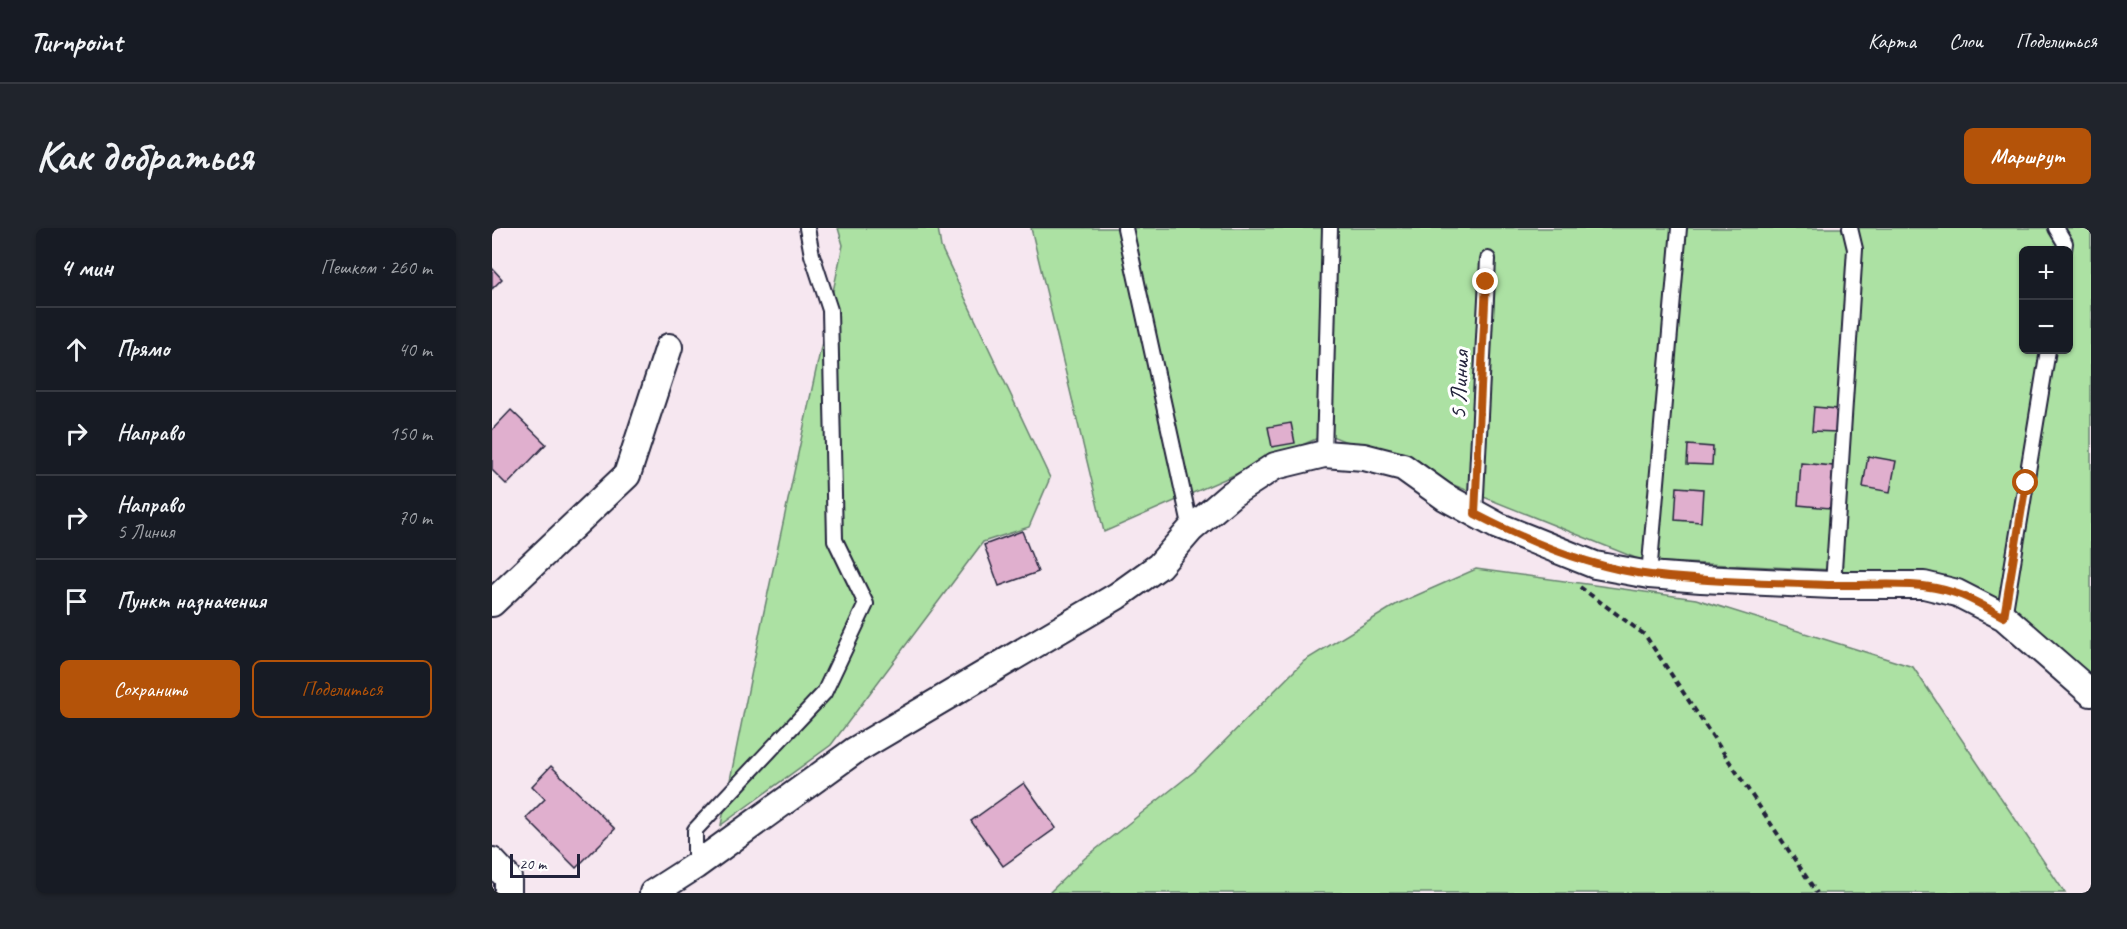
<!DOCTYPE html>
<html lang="ru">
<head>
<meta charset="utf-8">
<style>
	body { margin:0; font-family:Caveat,sans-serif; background:#20242c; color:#f1f3f6 }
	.controls { position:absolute; right:18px; top:18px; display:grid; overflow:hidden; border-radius:9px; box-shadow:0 2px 4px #0004 }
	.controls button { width:54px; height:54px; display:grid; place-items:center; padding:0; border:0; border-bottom:2px solid #363941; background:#171b24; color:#f1f3f6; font:30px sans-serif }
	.scale { position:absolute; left:18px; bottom:15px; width:70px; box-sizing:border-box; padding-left:6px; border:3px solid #22223b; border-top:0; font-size:16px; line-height:21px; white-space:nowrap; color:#22223b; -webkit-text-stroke:4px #fff; paint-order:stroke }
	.stop { position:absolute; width:18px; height:18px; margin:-14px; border:4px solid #b45309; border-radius:50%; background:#fff }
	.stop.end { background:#b45309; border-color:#fff; box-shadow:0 2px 6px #0008 }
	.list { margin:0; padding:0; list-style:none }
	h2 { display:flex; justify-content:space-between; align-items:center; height:78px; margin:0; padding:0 24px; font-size:26px }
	h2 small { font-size:20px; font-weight:400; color:#9ea1a6 }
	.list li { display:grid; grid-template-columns:39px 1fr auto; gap:18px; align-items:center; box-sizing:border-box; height:84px; padding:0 24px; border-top:2px solid #363941 }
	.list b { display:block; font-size:22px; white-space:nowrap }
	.list p { margin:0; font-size:20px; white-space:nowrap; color:#9ea1a6 }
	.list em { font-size:20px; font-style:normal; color:#9ea1a6 }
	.actions { display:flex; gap:12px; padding:18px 24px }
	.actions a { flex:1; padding:14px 0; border:2px solid #b45309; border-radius:9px; text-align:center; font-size:21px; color:#b45309 }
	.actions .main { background:#b45309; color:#fff }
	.icon { flex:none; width:33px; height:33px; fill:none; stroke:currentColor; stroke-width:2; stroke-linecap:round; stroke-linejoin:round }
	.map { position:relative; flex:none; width:1599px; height:665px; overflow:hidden; border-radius:9px }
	header { display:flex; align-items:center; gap:36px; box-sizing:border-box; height:84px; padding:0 30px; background:#171b24; border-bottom:2px solid #363941 }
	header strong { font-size:28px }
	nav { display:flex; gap:33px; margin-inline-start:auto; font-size:21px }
	.intro { display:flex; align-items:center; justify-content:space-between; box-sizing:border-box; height:144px; padding:0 36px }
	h1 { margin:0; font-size:42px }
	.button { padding:15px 27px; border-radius:9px; background:#b45309; color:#fff; font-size:21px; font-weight:700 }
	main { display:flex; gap:36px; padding:0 36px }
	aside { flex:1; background:#171b24; border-radius:9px; box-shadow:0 2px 4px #0004 }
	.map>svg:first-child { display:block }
	.green { fill:#ace1a3; stroke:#67826f; stroke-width:1.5; fill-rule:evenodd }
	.building { fill:#e0afce; stroke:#22223b; stroke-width:1.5 }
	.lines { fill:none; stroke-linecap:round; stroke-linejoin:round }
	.service-casing { stroke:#22223b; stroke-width:18 }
	.minor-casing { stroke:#22223b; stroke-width:30 }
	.path { stroke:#22223b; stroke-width:4; stroke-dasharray:6 4.5; stroke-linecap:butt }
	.service { stroke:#fff; stroke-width:14 }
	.minor { stroke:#fff; stroke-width:26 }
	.route { stroke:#b45309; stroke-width:8 }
	.labels { text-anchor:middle; stroke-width:6; stroke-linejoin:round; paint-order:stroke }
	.street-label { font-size:24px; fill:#22223b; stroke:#fff }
</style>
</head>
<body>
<header>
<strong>Turnpoint</strong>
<nav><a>Карта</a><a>Слои</a><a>Поделиться</a></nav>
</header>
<div class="intro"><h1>Как добраться</h1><a class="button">Маршрут</a></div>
<main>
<aside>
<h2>4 мин<small>Пешком · 260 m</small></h2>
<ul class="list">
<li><svg class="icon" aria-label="ahead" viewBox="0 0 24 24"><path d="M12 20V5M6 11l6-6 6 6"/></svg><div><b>Прямо</b></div><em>40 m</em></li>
<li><svg class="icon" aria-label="right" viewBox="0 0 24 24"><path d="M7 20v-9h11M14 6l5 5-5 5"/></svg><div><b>Направо</b></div><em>150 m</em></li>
<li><svg class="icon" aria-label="right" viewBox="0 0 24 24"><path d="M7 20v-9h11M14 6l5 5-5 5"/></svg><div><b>Направо</b><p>5 Линия</p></div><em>70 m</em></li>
<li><svg class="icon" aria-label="arrive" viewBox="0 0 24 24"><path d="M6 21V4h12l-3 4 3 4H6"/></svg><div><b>Пункт назначения</b></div></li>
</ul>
<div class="actions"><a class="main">Сохранить</a><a>Поделиться</a></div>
</aside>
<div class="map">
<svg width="1599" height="665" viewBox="0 0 1599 665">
	<rect width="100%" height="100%" fill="#f6e7f0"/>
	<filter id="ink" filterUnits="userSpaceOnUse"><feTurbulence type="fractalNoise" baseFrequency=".0167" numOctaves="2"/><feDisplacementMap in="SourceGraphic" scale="12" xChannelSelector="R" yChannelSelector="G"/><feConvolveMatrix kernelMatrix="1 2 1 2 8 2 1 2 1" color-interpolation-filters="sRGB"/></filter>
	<g filter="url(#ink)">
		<!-- green -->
		<g class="green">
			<path d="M 346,0 L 446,0 L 449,19 L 558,250 L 537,299 L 491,314 L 339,517 L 229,597 L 271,388 L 351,17 Z"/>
			<path d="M 539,0 L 1599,0 L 1599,458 L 1475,355 L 1345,342 L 1151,333 L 835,206 L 612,304 ZM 1532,22 L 1576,22 L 1576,122 L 1532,122 Z"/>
			<path d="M 984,341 L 1204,371 L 1421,439 L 1573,665 L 557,665 L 593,630 L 704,542 L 812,433 L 905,376 Z"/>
		</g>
		<!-- building -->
		<g class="building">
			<path d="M 0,40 L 10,51 L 0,61 Z"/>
			<path d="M 1322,179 L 1346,181 L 1345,204 L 1320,203 Z"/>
			<path d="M 19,182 L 54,216 L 15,257 L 0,242 L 0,202 Z"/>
			<path d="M 799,195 L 803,215 L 780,219 L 776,199 Z"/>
			<path d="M 1196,217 L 1221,219 L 1220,237 L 1195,236 Z"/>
			<path d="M 1376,228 L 1404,233 L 1398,264 L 1371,259 Z"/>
			<path d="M 1309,235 L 1341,238 L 1338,280 L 1306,277 Z"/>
			<path d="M 1185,259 L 1211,261 L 1209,294 L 1183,292 Z"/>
			<path d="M 530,303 L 546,344 L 507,358 L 492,317 Z"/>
			<path d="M 59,538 L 123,601 L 84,640 L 34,590 L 53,571 L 40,558 Z"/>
			<path d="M 532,555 L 564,600 L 511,638 L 479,593 Z"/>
		</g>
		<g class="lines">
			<defs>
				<g id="service">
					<path d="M 633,0 L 699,301"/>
					<path d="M 1564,0 L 1573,15 L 1572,22"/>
					<path d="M 832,226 L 838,0"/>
					<path d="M 983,286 L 996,31"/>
					<path d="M 1157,347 L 1187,0"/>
					<path d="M 1341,357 L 1363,21 L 1358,0"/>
					<path d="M 1512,389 L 1556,122"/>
					<path d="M 203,638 L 203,602 L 332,465 L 374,376 L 343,312 L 338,82 L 320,27 L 315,0"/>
				</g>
				<g id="minor">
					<path d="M 0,375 L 135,247 L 177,119"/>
					<path d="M 0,633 L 16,650 L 16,665"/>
					<path d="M 161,665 L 203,638 L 362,523 L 625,368 L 667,338 L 699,301 L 740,266 L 783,238 L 832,226 L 872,229 L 911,239 L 953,269 L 1006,298 L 1103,337 L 1157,347 L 1209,351 L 1341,357 L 1432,357 L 1465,365 L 1512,389 L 1599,465"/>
				</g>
			</defs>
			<!-- service casing -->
			<use href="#service" class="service-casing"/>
			<!-- minor casing -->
			<use href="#minor" class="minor-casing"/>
			<!-- path -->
			<path class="path" d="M 1088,359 L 1153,407 L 1325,665"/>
			<!-- service -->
			<use href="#service" class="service"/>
			<!-- minor -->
			<use href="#minor" class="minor"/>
		</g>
	</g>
	<g class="lines" filter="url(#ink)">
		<!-- route -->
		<path class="route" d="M 994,54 L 983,286 C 1035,313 1099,340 1159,347 C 1219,354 1280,355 1341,357 C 1381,358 1424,352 1463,365 C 1480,370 1496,381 1512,389 L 1534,255"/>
	</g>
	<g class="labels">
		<!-- street labels -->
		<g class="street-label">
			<text transform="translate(967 157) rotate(-87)" y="8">5 Линия</text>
		</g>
	</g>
</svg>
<div class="controls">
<button>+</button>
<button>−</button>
</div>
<div class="scale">20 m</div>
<div class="stop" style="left:1534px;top:255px"></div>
<div class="stop end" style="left:994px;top:54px"></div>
</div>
</main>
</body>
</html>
